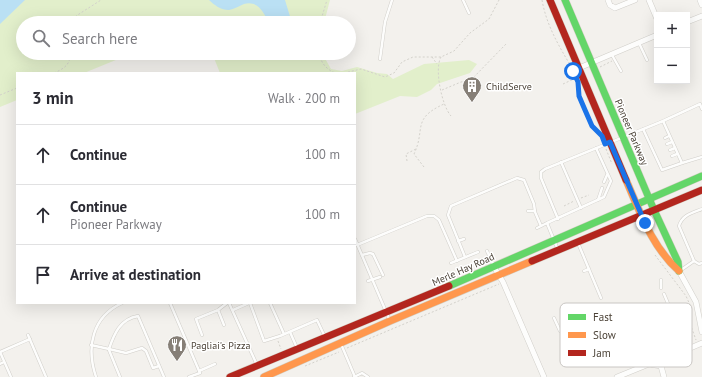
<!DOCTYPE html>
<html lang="en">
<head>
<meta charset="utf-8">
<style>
	body { margin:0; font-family:"PT Sans",sans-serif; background:#f2f2f3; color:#2b2b33 }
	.controls { position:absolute; right:12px; top:12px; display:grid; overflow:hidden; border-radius:0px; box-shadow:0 4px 16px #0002 }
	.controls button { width:36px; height:36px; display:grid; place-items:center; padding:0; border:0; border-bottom:1px solid #e1e1e2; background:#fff; color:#2b2b33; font:20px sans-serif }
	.stop { position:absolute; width:12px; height:12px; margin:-9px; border:3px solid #1a73e8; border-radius:50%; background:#fff }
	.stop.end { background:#1a73e8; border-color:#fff; box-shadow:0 1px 4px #0008 }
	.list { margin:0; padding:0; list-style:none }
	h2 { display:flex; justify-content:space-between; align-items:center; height:52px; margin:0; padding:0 16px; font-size:17px }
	h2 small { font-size:13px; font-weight:400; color:#7c7c81 }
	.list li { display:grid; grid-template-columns:26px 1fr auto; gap:12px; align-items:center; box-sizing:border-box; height:60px; padding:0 16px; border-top:1px solid #e1e1e2 }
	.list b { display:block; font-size:15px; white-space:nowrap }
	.list p { margin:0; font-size:13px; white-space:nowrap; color:#7c7c81 }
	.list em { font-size:13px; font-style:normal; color:#7c7c81 }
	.icon { flex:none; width:22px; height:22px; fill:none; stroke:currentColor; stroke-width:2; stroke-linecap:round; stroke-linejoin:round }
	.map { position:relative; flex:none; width:702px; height:377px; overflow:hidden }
	.search { position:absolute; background:#fff; box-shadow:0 4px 16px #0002; left:16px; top:16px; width:340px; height:44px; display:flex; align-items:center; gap:10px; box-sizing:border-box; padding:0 14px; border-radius:22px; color:#7c7c81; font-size:15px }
	.panel { position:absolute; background:#fff; box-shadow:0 4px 16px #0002; left:16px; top:72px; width:340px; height:232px; border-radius:0px }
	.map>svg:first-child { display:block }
	.green { fill:#e2efcb }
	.water { fill:#bae0f4 }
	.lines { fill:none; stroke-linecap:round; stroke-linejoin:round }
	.lane-casing { stroke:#d1cfca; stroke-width:3.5 }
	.street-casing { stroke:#d1cfca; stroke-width:6 }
	.fast-casing { stroke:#d3cec3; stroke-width:8 }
	.slow-casing { stroke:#d3cec3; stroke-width:8 }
	.jam-casing { stroke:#d3cec3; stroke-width:8 }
	.path { stroke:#d3d1cb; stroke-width:1; stroke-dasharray:2 2; stroke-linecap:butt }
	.lane { stroke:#fdfdfc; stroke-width:2.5 }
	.street { stroke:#fdfdfc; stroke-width:5 }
	.fast { stroke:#63d668; stroke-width:7 }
	.slow { stroke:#ff974d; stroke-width:7 }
	.jam { stroke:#b3261e; stroke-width:7 }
	.route { stroke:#1a73e8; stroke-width:5 }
	.labels { text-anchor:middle; stroke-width:3; stroke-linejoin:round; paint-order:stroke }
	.poi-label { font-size:10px; fill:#4b4237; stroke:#fff; text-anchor:start }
	.street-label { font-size:10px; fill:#4b4237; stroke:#fff }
	.key { fill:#fff; stroke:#c9c6c3; stroke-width:1 }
	.key-label { font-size:11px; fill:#4b4237 }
</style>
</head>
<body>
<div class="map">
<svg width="702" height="377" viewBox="0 0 702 377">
	<rect width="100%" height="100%" fill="#f3f1ed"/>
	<!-- green -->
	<g class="green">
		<path d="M 0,0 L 330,0 L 324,23 L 23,23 L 23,53 L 133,53 L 84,73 L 17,73 L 17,100 L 0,107 Z"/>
		<path d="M 212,53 L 322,53 L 331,69 L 342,71 L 357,67 L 377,73 L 387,74 L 393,79 L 424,64 L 469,60 L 477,64 L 470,73 L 437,84 L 431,90 L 417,97 L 400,96 L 355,114 L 355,73 L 220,73 Z"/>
	</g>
	<!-- water -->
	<g class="water">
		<path d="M 0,0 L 25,0 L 0,24 Z"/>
		<path d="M 209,0 L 285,0 L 292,23 L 269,23 C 264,13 258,0 244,4 C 239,6 234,9 229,10 C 221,10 214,5 209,0 Z"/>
	</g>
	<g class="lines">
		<defs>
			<g id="lane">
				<path d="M 463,0 L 469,13"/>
				<path d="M 639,43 L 647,60"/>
				<path d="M 612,55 L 621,71"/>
				<path d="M 380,59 L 385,22 L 392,0"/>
				<path d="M 663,121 L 700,104 L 702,109"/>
				<path d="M 643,129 L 662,170 L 682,163"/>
				<path d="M 665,138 L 669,136"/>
				<path d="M 667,144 L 672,142"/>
				<path d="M 670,150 L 675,148"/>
				<path d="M 672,156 L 677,154"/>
				<path d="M 561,162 L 581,208"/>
				<path d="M 604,182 L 607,175"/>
				<path d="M 598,200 L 602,188"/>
				<path d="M 528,211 L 535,211"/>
				<path d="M 558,219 L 541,178 L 541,172 L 545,169 L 663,121 L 682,163 L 702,157"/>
				<path d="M 547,223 L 604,197 L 611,181 L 596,148"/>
				<path d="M 537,228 L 547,223 L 558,250"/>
				<path d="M 355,239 L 390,321"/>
				<path d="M 458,241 L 464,239"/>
				<path d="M 578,243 L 601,298"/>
				<path d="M 357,245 L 427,216 L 434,216 L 439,220 L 457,261"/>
				<path d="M 487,251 L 494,266"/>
				<path d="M 362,255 L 370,253 L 373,254 L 383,275"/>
				<path d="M 465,257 L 448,215 L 451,206 L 517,178 L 524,180 L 534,204 L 535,212 L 541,226"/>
				<path d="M 694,261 L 699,264 L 702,263"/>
				<path d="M 451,263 L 478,252"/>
				<path d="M 681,270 L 694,261 L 679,226 C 682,215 692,213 702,209"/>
				<path d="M 584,271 L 589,269"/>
				<path d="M 661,280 L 661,288"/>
				<path d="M 368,281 L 380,277"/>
				<path d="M 664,294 L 672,313"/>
				<path d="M 170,303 L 200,373 L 189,377"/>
				<path d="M 229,303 L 257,365"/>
				<path d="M 250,303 L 264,341 L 280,336 L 317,320 L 325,337"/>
				<path d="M 270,303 L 284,334"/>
				<path d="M 218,310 L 224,325"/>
				<path d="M 233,310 L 249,303"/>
				<path d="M 554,318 L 560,331"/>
				<path d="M 290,332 L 297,348"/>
				<path d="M 28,335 L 46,377"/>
				<path d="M 202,335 L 196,319 L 218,310 L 227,303"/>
				<path d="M 563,337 L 571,356"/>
				<path d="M 341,344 L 355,377"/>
				<path d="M 91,345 L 109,349 C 114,334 120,319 138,316 L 164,377"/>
				<path d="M 109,349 L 126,353 L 142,348 L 146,351 L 153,368 L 159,366"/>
				<path d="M 109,350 L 120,377"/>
				<path d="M 0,352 L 30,339"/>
				<path d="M 0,352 L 11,377"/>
				<path d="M 0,364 L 4,362"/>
				<path d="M 199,371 L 215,364"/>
				<path d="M 96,377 C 86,347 92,317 122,303"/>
				<path d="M 354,377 L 362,373 L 368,377"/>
			</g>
			<g id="street">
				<path d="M 608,0 L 610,5 L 615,8 L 635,0"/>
				<path d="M 649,0 L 657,19"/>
				<path d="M 700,0 L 702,5"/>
				<path d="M 687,22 L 702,16"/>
				<path d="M 579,68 L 657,35"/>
				<path d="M 494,267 L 503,282 L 544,377"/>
				<path d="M 679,271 L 696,302 L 702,332"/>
				<path d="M 661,366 L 664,377"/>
				<path d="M 617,377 L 649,364 L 661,366 L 667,358 L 702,343"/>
			</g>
			<g id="fast">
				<path d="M 565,0 L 654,210 L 678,262 L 679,271"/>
				<path d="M 449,286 L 702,176"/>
			</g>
			<g id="slow">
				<path d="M 626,180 C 640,212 652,247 679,271"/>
				<path d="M 264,377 L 390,321 L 532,261"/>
			</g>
			<g id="jam">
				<path d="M 550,0 L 626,180"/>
				<path d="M 532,261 L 702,190"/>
				<path d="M 230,377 L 449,286"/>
			</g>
		</defs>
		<!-- lane casing -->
		<use href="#lane" class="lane-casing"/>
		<!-- street casing -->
		<use href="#street" class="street-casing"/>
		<!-- fast casing -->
		<use href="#fast" class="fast-casing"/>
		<!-- slow casing -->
		<use href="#slow" class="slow-casing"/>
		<!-- jam casing -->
		<use href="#jam" class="jam-casing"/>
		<!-- path -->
		<g class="path">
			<path d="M 542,0 C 546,23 557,43 569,63"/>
			<path d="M 70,23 L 76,16 L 101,0"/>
			<path d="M 320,23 L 327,0"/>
			<path d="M 319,53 C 321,63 326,69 335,73"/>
			<path d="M 432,57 L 437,64"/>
			<path d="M 441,57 C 434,69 442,106 451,116"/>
			<path d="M 600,67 L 612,61"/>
			<path d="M 54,73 C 63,69 71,65 70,53"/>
			<path d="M 344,73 L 361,69 L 385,77 L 394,73 L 402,62 L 413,57 L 441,57 L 454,51 L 470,33 L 489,19 L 499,0"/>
			<path d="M 471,80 L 507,43"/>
			<path d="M 578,82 C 579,99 585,120 598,131"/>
			<path d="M 563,84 L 576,78"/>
			<path d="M 442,90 L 461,82 L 475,80 L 477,82"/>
			<path d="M 0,95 L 17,88"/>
			<path d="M 606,149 L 612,164"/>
			<path d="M 407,161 L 406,154 L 416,149"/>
			<path d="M 424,167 L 414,154 C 426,129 411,119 444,104"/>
			<path d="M 581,198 L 589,195"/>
			<path d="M 564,206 L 574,201"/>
			<path d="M 655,255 L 686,296 L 690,305 L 691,326 L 696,340"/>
			<path d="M 278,341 L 281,349"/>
			<path d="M 347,348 L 499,284"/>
			<path d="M 305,366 L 339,352"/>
		</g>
		<!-- lane -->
		<use href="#lane" class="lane"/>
		<!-- street -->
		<use href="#street" class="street"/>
		<!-- fast -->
		<use href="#fast" class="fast"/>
		<!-- slow -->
		<use href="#slow" class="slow"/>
		<!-- jam -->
		<use href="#jam" class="jam"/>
	</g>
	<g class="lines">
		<!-- route -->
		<path class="route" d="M 573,71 L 578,82 L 579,96 L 585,110 L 592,126 L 602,136 L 605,144 L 610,142 L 645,223"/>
	</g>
	<!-- icons -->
	<defs>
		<symbol id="building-pin" viewBox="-11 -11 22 30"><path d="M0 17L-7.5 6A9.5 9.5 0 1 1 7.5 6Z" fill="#867f77" stroke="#fff"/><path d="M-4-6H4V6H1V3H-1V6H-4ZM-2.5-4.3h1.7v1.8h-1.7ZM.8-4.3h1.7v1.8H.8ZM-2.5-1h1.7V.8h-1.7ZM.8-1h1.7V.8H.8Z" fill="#fff"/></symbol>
		<symbol id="restaurant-pin" viewBox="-11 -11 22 30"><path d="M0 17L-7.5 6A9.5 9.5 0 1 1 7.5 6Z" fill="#867f77" stroke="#fff"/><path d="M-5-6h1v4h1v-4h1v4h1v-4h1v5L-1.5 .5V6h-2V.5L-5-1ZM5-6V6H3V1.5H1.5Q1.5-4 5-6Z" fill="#fff"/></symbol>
	</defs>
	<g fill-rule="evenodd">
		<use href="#building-pin" x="461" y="75" width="22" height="30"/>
		<use href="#restaurant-pin" x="166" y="334" width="22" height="30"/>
	</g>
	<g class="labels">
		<!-- poi labels -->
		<g class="poi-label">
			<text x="486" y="90">ChildServe</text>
			<text x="191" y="349">Pagliai's Pizza</text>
		</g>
		<!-- street labels -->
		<g class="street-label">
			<text transform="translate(632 132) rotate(67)" y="4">Pioneer Parkway</text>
			<text transform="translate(463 269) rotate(-24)" y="4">Merle Hay Road</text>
		</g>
	</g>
	<!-- legend -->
	<rect x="560" y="303" width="132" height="64" rx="6" class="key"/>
	<rect x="568" y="314" width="18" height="6" fill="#63d668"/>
	<rect x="568" y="332" width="18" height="6" fill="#ff974d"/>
	<rect x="568" y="350" width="18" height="6" fill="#b3261e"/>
	<g class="key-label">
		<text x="593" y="321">Fast</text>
		<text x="593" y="339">Slow</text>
		<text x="593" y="357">Jam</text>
	</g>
</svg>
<div class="controls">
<button>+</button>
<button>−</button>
</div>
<div class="stop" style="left:573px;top:71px"></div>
<div class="stop end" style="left:645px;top:223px"></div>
<div class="search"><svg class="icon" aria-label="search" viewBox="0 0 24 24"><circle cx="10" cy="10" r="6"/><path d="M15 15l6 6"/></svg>Search here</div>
<section class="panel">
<h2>3 min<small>Walk · 200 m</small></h2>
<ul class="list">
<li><svg class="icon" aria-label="ahead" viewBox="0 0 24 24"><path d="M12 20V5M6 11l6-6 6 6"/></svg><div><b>Continue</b></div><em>100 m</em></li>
<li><svg class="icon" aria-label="ahead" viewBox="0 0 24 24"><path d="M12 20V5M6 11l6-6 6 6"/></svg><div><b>Continue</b><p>Pioneer Parkway</p></div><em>100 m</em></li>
<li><svg class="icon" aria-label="arrive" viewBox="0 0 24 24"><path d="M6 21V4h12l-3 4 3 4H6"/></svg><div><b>Arrive at destination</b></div></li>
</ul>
</section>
</div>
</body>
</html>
